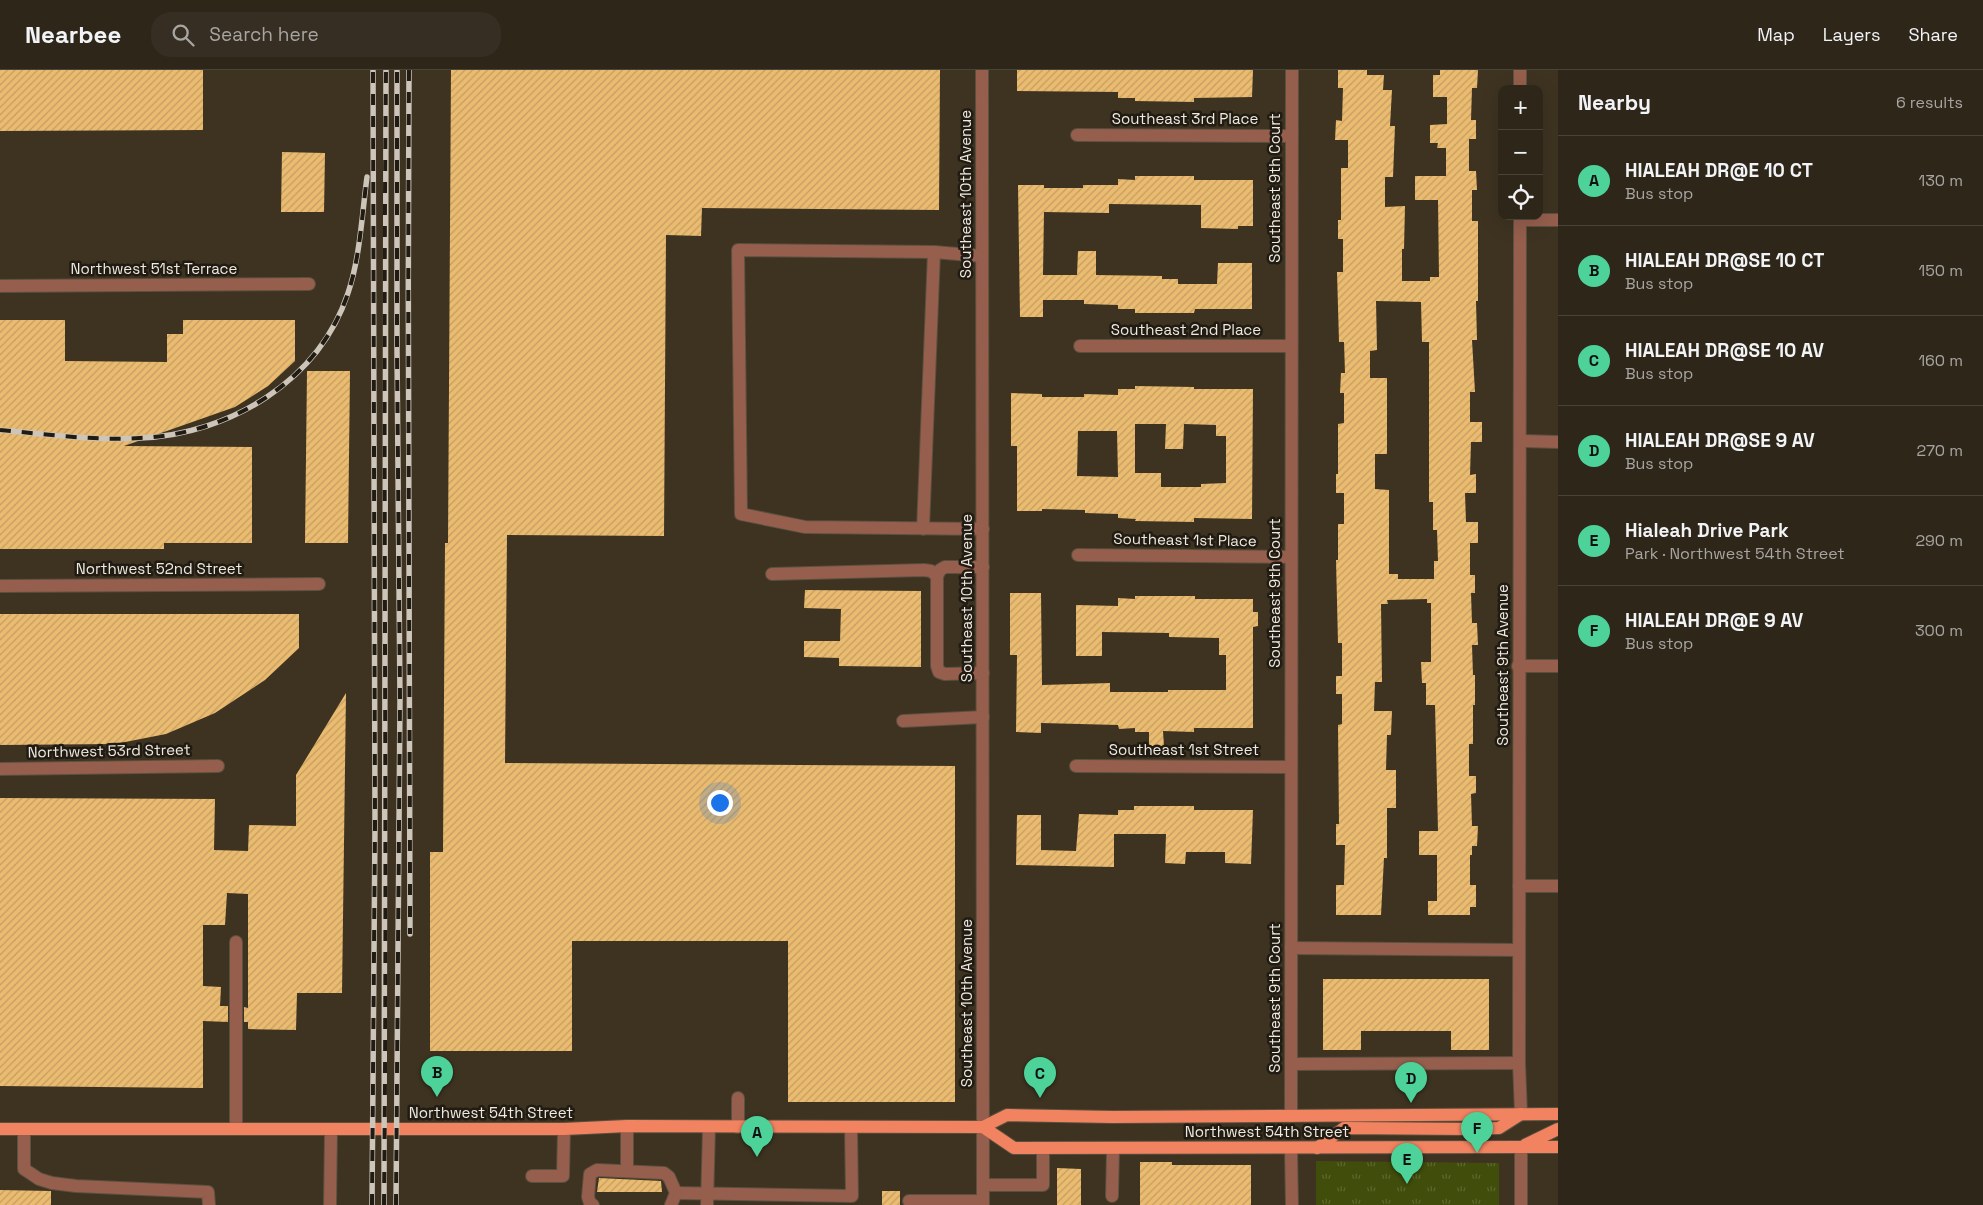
<!DOCTYPE html>
<html lang="en">
<head>
<meta charset="utf-8">
<style>
	body { margin:0; font-family:"Space Grotesk",sans-serif; background:#362e22; color:#f1f3f6 }
	.controls { position:absolute; right:15px; top:15px; display:grid; overflow:hidden; border-radius:10px; box-shadow:0 5px 20px #0002 }
	.controls button { width:45px; height:45px; display:grid; place-items:center; padding:0; border:0; border-bottom:1px solid #494338; background:#2e2619; color:#f1f3f6; font:25px sans-serif }
	.you { position:absolute; left:719px; top:732px; width:18px; height:18px; margin:-12px; border:4px solid #fff; border-radius:50%; background:#1a73e8; box-shadow:0 0 0 8px #1a73e833 }
	.badge { display:grid; place-items:center; width:32px; height:32px; border-radius:50%; background:#4dd39a; color:#111; font-size:16px; font-weight:700 }
	.pin { position:absolute; translate:-50% -41px; filter:drop-shadow(0 1px 2px #0008) }
	.pin::after { content:''; position:absolute; top:26px; width:18px; height:15px; background:inherit; clip-path:polygon(0 0,100% 0,50% 100%) }
	.list { margin:0; padding:0; list-style:none }
	h2 { display:flex; justify-content:space-between; align-items:center; height:65px; margin:0; padding:0 20px; font-size:21px }
	h2 small { font-size:16px; font-weight:400; color:#a7a5a2 }
	.list li { display:grid; grid-template-columns:32px 1fr auto; gap:15px; align-items:center; box-sizing:border-box; height:90px; padding:0 20px; border-top:1px solid #494338 }
	.list b { display:block; font-size:19px; white-space:nowrap }
	.list p { margin:0; font-size:16px; white-space:nowrap; color:#a7a5a2 }
	.list em { font-size:16px; font-style:normal; color:#a7a5a2 }
	.icon { flex:none; width:28px; height:28px; fill:none; stroke:currentColor; stroke-width:2; stroke-linecap:round; stroke-linejoin:round }
	.map { position:relative; flex:none; width:1558px; height:1135px; overflow:hidden }
	header { display:flex; align-items:center; gap:30px; box-sizing:border-box; height:70px; padding:0 25px; background:#2e2619; border-bottom:1px solid #494338 }
	header strong { font-size:24px }
	nav { display:flex; gap:28px; margin-inline-start:auto; font-size:18px }
	.search { width:350px; height:45px; background:#362e22; display:flex; align-items:center; gap:12px; box-sizing:border-box; padding:0 18px; border-radius:20px; color:#a7a5a2; font-size:19px }
	main { display:flex }
	aside { flex:1; background:#2e2619 }
	.map>svg:first-child { display:block }
	.grass { fill:url(#grass-tufts) }
	.building { fill:url(#building-hatch); fill-rule:evenodd }
	.lines { fill:none; stroke-linecap:round; stroke-linejoin:round }
	.minor-casing { stroke:#5a503f; stroke-width:14 }
	.major-casing { stroke:#5a503f; stroke-width:14 }
	.minor { stroke:#955e4d; stroke-width:12 }
	.major { stroke:#f28361; stroke-width:12 }
	.rail-casing { stroke:#cdc5b9; stroke-width:5.5 }
	.rail { stroke:#201b13; stroke-width:4; stroke-dasharray:11; stroke-linecap:butt }
	.labels { text-anchor:middle; stroke-width:5; stroke-linejoin:round; paint-order:stroke }
	.street-label { font-size:15px; fill:#f0e9de; stroke:#201b13 }
</style>
</head>
<body>
<header>
<strong>Nearbee</strong>
<div class="search"><svg class="icon" aria-label="search" viewBox="0 0 24 24"><circle cx="10" cy="10" r="6"/><path d="M15 15l6 6"/></svg>Search here</div>
<nav><a>Map</a><a>Layers</a><a>Share</a></nav>
</header>
<main>
<div class="map">
<svg width="1558" height="1135" viewBox="0 0 1558 1135">
	<defs>
		<pattern id="grass-tufts" width="24" height="20" patternUnits="userSpaceOnUse" patternTransform="scale(1.25)"><rect width="24" height="20" fill="#414d0b"/><path d="M3 7l-1-3M5 7V3M7 7l1-3M15 17l-1-3M17 17v-4M19 17l1-3" fill="none" stroke="#5d672e"/></pattern>
		<pattern id="building-hatch" width="6" height="6" patternUnits="userSpaceOnUse" patternTransform="scale(1.25)"><rect width="6" height="6" fill="#ebbb6f"/><path d="M-1 1l2-2M0 6l6-6M5 7l2-2" fill="none" stroke="#c29e64"/></pattern>
	</defs>
	<rect width="100%" height="100%" fill="#3e3321"/>
	<!-- grass -->
	<path class="grass" d="M 1316,1091 L 1499,1093 L 1499,1135 L 1316,1135 Z"/>
	<!-- building -->
	<g class="building">
		<path d="M 0,0 L 203,0 L 203,60 L 0,61 Z"/>
		<path d="M 451,0 L 940,0 L 939,140 L 702,138 L 701,166 L 666,165 L 664,466 L 507,465 L 505,693 L 955,696 L 955,1032 L 788,1032 L 788,871 L 572,871 L 572,981 L 430,981 L 430,782 L 443,782 L 445,473 L 448,473 Z"/>
		<path d="M 1017,0 L 1253,0 L 1252,27 L 1194,28 L 1194,32 L 1135,31 L 1135,28 L 1118,28 L 1118,22 L 1017,21 Z"/>
		<path d="M 1338,0 L 1367,0 L 1367,5 L 1384,5 L 1383,20 L 1392,20 L 1390,56 L 1395,56 L 1393,107 L 1385,107 L 1385,137 L 1405,136 L 1404,179 L 1402,179 L 1402,211 L 1430,211 L 1430,207 L 1439,207 L 1438,130 L 1415,130 L 1415,106 L 1446,106 L 1446,78 L 1437,78 L 1438,73 L 1430,73 L 1430,55 L 1447,54 L 1447,27 L 1433,27 L 1433,5 L 1440,5 L 1440,0 L 1478,0 L 1477,18 L 1472,18 L 1471,50 L 1476,50 L 1476,69 L 1469,69 L 1469,101 L 1476,101 L 1477,120 L 1472,120 L 1472,151 L 1478,151 L 1478,231 L 1476,231 L 1477,270 L 1472,270 L 1475,322 L 1470,322 L 1470,352 L 1482,352 L 1482,372 L 1471,372 L 1470,405 L 1476,404 L 1476,423 L 1465,423 L 1466,452 L 1478,452 L 1478,473 L 1470,473 L 1470,505 L 1475,505 L 1475,523 L 1471,523 L 1472,553 L 1477,553 L 1478,575 L 1472,575 L 1473,605 L 1475,605 L 1475,635 L 1473,635 L 1473,674 L 1469,674 L 1469,706 L 1476,706 L 1476,723 L 1471,724 L 1472,756 L 1478,756 L 1477,776 L 1472,776 L 1472,785 L 1470,785 L 1470,815 L 1476,815 L 1476,837 L 1470,837 L 1470,845 L 1428,845 L 1428,831 L 1437,831 L 1437,785 L 1419,785 L 1419,761 L 1438,761 L 1435,635 L 1426,635 L 1426,613 L 1422,613 L 1421,592 L 1431,592 L 1431,533 L 1427,533 L 1427,529 L 1387,530 L 1388,534 L 1381,534 L 1382,612 L 1375,612 L 1374,641 L 1392,641 L 1391,665 L 1387,665 L 1386,700 L 1396,700 L 1396,738 L 1387,738 L 1387,788 L 1384,788 L 1381,845 L 1336,845 L 1336,815 L 1344,815 L 1345,775 L 1336,775 L 1336,754 L 1339,754 L 1338,655 L 1342,654 L 1342,624 L 1336,624 L 1336,606 L 1342,606 L 1342,573 L 1338,573 L 1336,490 L 1338,490 L 1338,454 L 1344,454 L 1344,423 L 1336,423 L 1336,404 L 1338,404 L 1338,354 L 1344,353 L 1344,323 L 1340,323 L 1341,303 L 1345,303 L 1344,272 L 1339,272 L 1337,202 L 1343,202 L 1343,169 L 1338,169 L 1338,150 L 1341,150 L 1341,98 L 1348,98 L 1348,70 L 1335,70 L 1336,50 L 1342,51 L 1343,18 L 1338,18 ZM 1376,231 L 1421,232 L 1422,272 L 1429,272 L 1429,432 L 1433,432 L 1433,460 L 1437,460 L 1438,491 L 1434,491 L 1434,509 L 1398,509 L 1398,504 L 1389,504 L 1389,420 L 1375,419 L 1375,384 L 1387,384 L 1387,308 L 1370,308 L 1370,281 L 1377,280 Z"/>
		<path d="M 282,82 L 325,83 L 324,142 L 281,142 Z"/>
		<path d="M 1135,106 L 1194,106 L 1194,110 L 1253,110 L 1253,156 L 1238,156 L 1238,159 L 1201,158 L 1201,135 L 1109,134 L 1109,143 L 1044,142 L 1043,205 L 1077,205 L 1078,181 L 1096,181 L 1096,205 L 1162,206 L 1162,209 L 1178,209 L 1178,214 L 1217,214 L 1218,193 L 1252,193 L 1252,239 L 1195,239 L 1194,243 L 1135,243 L 1135,239 L 1118,239 L 1118,235 L 1084,234 L 1084,230 L 1043,230 L 1043,247 L 1020,247 L 1018,115 L 1044,115 L 1044,118 L 1083,118 L 1083,115 L 1118,115 L 1118,109 L 1135,110 Z"/>
		<path d="M 0,250 L 65,250 L 65,291 L 167,292 L 167,264 L 183,264 L 183,250 L 295,250 L 295,291 L 268,316 L 235,337 L 124,376 L 252,377 L 252,473 L 164,473 L 164,479 L 0,479 Z"/>
		<path d="M 307,301 L 350,301 L 348,473 L 305,473 Z"/>
		<path d="M 1135,316 L 1194,317 L 1194,319 L 1253,319 L 1252,449 L 1194,448 L 1194,452 L 1135,451 L 1136,449 L 1118,448 L 1118,444 L 1085,443 L 1085,440 L 1042,439 L 1042,441 L 1017,441 L 1017,376 L 1011,376 L 1011,323 L 1042,324 L 1042,327 L 1084,327 L 1084,324 L 1118,325 L 1118,319 L 1135,319 ZM 1135,354 L 1166,354 L 1165,379 L 1183,379 L 1184,354 L 1216,355 L 1216,366 L 1226,366 L 1226,413 L 1201,414 L 1201,417 L 1161,417 L 1161,403 L 1135,403 ZM 1078,361 L 1117,361 L 1118,407 L 1077,406 Z"/>
		<path d="M 805,520 L 921,521 L 921,597 L 839,596 L 839,588 L 804,587 L 804,571 L 840,571 L 841,539 L 804,538 Z"/>
		<path d="M 1010,523 L 1041,523 L 1042,615 L 1110,613 L 1110,622 L 1168,622 L 1168,620 L 1226,620 L 1226,585 L 1219,585 L 1219,568 L 1169,567 L 1169,563 L 1102,562 L 1102,586 L 1076,586 L 1076,535 L 1118,536 L 1118,528 L 1135,529 L 1135,526 L 1195,526 L 1195,529 L 1253,529 L 1253,542 L 1258,542 L 1258,556 L 1253,557 L 1253,658 L 1194,658 L 1194,662 L 1163,661 L 1164,676 L 1149,676 L 1149,662 L 1135,662 L 1135,658 L 1119,659 L 1118,655 L 1041,653 L 1041,663 L 1016,662 L 1017,585 L 1010,585 Z"/>
		<path d="M 0,544 L 299,544 L 299,578 L 265,610 L 215,643 L 166,664 L 115,674 L 0,675 Z"/>
		<path d="M 346,623 L 342,923 L 297,923 L 296,960 L 248,959 L 248,952 L 244,952 L 244,937 L 248,938 L 248,824 L 227,823 L 225,855 L 203,855 L 203,916 L 221,917 L 220,936 L 228,936 L 228,952 L 203,951 L 203,1018 L 0,1016 L 0,728 L 215,729 L 214,780 L 248,781 L 249,755 L 296,756 L 296,705 Z"/>
		<path d="M 1134,736 L 1194,736 L 1194,740 L 1253,740 L 1251,794 L 1225,793 L 1225,782 L 1186,782 L 1185,794 L 1165,793 L 1166,764 L 1114,764 L 1114,797 L 1016,795 L 1017,745 L 1041,745 L 1041,780 L 1076,781 L 1079,744 L 1118,745 L 1118,740 L 1134,740 Z"/>
		<path d="M 1323,909 L 1489,909 L 1489,980 L 1451,980 L 1451,961 L 1361,961 L 1361,980 L 1323,980 Z"/>
		<path d="M 1140,1092 L 1172,1092 L 1172,1095 L 1251,1095 L 1251,1135 L 1140,1135 Z"/>
		<path d="M 1057,1098 L 1081,1099 L 1081,1135 L 1057,1135 Z"/>
		<path d="M 599,1108 L 661,1111 L 662,1122 L 597,1122 Z"/>
		<path d="M 0,1120 L 51,1121 L 51,1135 L 0,1135 Z"/>
		<rect x="882" y="1121" width="18" height="14"/>
	</g>
	<g class="lines">
		<defs>
			<g id="minor">
				<path d="M 982,0 L 983,1135"/>
				<path d="M 1520,0 L 1520,19"/>
				<path d="M 1077,65 L 1292,66"/>
				<path d="M 1520,146 L 1519,993 L 1521,1044"/>
				<path d="M 1520,150 L 1558,150"/>
				<path d="M 934,182 L 982,186"/>
				<path d="M 0,216 L 309,214"/>
				<path d="M 1080,276 L 1291,276"/>
				<path d="M 1520,371 L 1558,372"/>
				<path d="M 923,459 L 934,182 L 738,180 L 741,444 L 805,457 L 983,459"/>
				<path d="M 1078,485 L 1291,487"/>
				<path d="M 983,497 L 945,497 L 940,500 L 937,506 L 937,596 L 939,602 L 945,604 L 983,603"/>
				<path d="M 772,504 L 924,500 L 931,501 L 937,506"/>
				<path d="M 0,516 L 319,514"/>
				<path d="M 1518,596 L 1558,596"/>
				<path d="M 903,651 L 983,647"/>
				<path d="M 1076,696 L 1291,697"/>
				<path d="M 0,699 L 218,696"/>
				<path d="M 1519,816 L 1558,816"/>
				<path d="M 236,872 L 236,1059"/>
				<path d="M 1291,878 L 1519,880"/>
				<path d="M 1291,994 L 1519,993"/>
				<path d="M 1291,1046 L 1292,0"/>
				<path d="M 738,1057 L 738,1028"/>
				<path d="M 24,1059 L 24,1099 L 39,1109 L 52,1113 L 76,1116 L 208,1122 L 209,1135"/>
				<path d="M 1291,1079 L 1292,1135"/>
				<path d="M 627,1100 L 627,1056"/>
				<path d="M 532,1106 L 563,1106 L 564,1059"/>
				<path d="M 983,1115 L 1043,1115 L 1043,1079"/>
				<path d="M 676,1123 L 852,1126 L 851,1057"/>
				<path d="M 1112,1126 L 1113,1080"/>
				<path d="M 909,1131 L 983,1131"/>
				<path d="M 330,1135 L 331,1059"/>
				<path d="M 593,1135 L 590,1133 L 588,1127 L 590,1104 L 597,1100 L 664,1103 L 669,1107 L 676,1123 L 671,1135"/>
				<path d="M 707,1135 L 709,1057"/>
				<path d="M 1521,1135 L 1521,1077"/>
			</g>
			<g id="major">
				<path d="M 983,1057 L 1014,1078 L 1558,1077"/>
				<path d="M 0,1059 L 564,1059 L 627,1056 L 983,1057 L 1007,1045 L 1113,1047 L 1558,1044"/>
				<path d="M 1525,1075 L 1558,1059"/>
				<path d="M 1317,1078 L 1344,1058 L 1468,1059 L 1499,1058 L 1521,1044"/>
			</g>
		</defs>
		<!-- minor casing -->
		<use href="#minor" class="minor-casing"/>
		<!-- major casing -->
		<use href="#major" class="major-casing"/>
		<!-- minor -->
		<use href="#minor" class="minor"/>
		<!-- major -->
		<use href="#major" class="major"/>
		<defs>
			<g id="rail">
				<path d="M 409,0 C 407,288 410,576 410,864"/>
				<path d="M 0,360 C 46,364 94,371 140,368 C 230,364 319,311 348,223 C 360,188 362,144 367,107"/>
				<path d="M 372,1135 L 375,756 L 373,0"/>
				<path d="M 384,1135 C 388,757 382,378 386,0"/>
				<path d="M 396,1135 L 400,629 L 397,281 L 397,0"/>
			</g>
		</defs>
		<!-- rail casing -->
		<use href="#rail" class="rail-casing"/>
		<!-- rail -->
		<use href="#rail" class="rail"/>
	</g>
	<g class="labels">
		<!-- street labels -->
		<g class="street-label">
			<text x="1185" y="54">Southeast 3rd Place</text>
			<text transform="translate(1275 118) rotate(-90)" y="5">Southeast 9th Court</text>
			<text transform="translate(966 124) rotate(-90)" y="5">Southeast 10th Avenue</text>
			<text x="154" y="204">Northwest 51st Terrace</text>
			<text x="1186" y="265">Southeast 2nd Place</text>
			<text transform="translate(1185 470) rotate(1)" y="5">Southeast 1st Place</text>
			<text x="159" y="504">Northwest 52nd Street</text>
			<text transform="translate(1275 523) rotate(-90)" y="5">Southeast 9th Court</text>
			<text transform="translate(967 528) rotate(-90)" y="5">Southeast 10th Avenue</text>
			<text transform="translate(1503 595) rotate(-90)" y="5">Southeast 9th Avenue</text>
			<text x="1184" y="685">Southeast 1st Street</text>
			<text transform="translate(109 681) rotate(-1)" y="5">Northwest 53rd Street</text>
			<text transform="translate(1275 928) rotate(-90)" y="5">Southeast 9th Court</text>
			<text transform="translate(967 933) rotate(-90)" y="5">Southeast 10th Avenue</text>
			<text x="491" y="1048">Northwest 54th Street</text>
			<text x="1267" y="1067">Northwest 54th Street</text>
		</g>
	</g>
</svg>
<div class="controls">
<button>+</button>
<button>−</button>
<button><svg class="icon" aria-label="locate" viewBox="0 0 24 24"><circle cx="12" cy="12" r="6"/><path d="M12 2v4M12 18v4M2 12h4M18 12h4"/></svg></button>
</div>
<div class="you"></div>
<div class="pin badge" style="left:757px;top:1087px">A</div>
<div class="pin badge" style="left:437px;top:1027px">B</div>
<div class="pin badge" style="left:1040px;top:1028px">C</div>
<div class="pin badge" style="left:1411px;top:1033px">D</div>
<div class="pin badge" style="left:1407px;top:1114px">E</div>
<div class="pin badge" style="left:1477px;top:1083px">F</div>
</div>
<aside>
<h2>Nearby<small>6 results</small></h2>
<ul class="list">
<li><span class="badge">A</span><div><b>HIALEAH DR@E 10 CT</b><p>Bus stop</p></div><em>130 m</em></li>
<li><span class="badge">B</span><div><b>HIALEAH DR@SE 10 CT</b><p>Bus stop</p></div><em>150 m</em></li>
<li><span class="badge">C</span><div><b>HIALEAH DR@SE 10 AV</b><p>Bus stop</p></div><em>160 m</em></li>
<li><span class="badge">D</span><div><b>HIALEAH DR@SE 9 AV</b><p>Bus stop</p></div><em>270 m</em></li>
<li><span class="badge">E</span><div><b>Hialeah Drive Park</b><p>Park · Northwest 54th Street</p></div><em>290 m</em></li>
<li><span class="badge">F</span><div><b>HIALEAH DR@E 9 AV</b><p>Bus stop</p></div><em>300 m</em></li>
</ul>
</aside>
</main>
</body>
</html>
